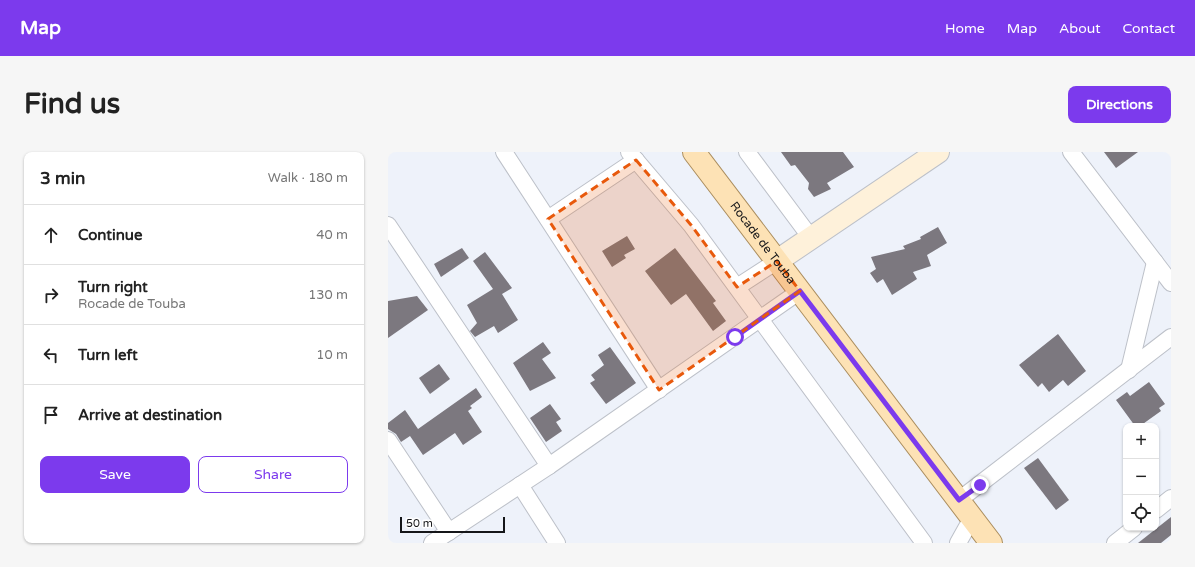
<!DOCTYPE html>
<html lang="en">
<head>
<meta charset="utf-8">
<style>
	body { margin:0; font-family:"Varela Round",sans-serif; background:#f6f6f6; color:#222 }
	.controls { position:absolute; right:12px; bottom:12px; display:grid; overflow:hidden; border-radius:8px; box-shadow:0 1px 3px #0004 }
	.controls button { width:36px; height:36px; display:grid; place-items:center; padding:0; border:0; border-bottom:1px solid #e0e0e0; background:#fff; color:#222; font:20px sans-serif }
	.scale { position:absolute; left:12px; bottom:10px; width:105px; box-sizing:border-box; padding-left:4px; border:2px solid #151619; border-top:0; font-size:11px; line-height:14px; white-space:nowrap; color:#151619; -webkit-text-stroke:3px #fff; paint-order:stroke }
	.stop { position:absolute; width:12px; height:12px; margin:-9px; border:3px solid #7c3aed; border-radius:50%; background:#fff }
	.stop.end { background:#7c3aed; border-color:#fff; box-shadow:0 1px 4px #0008 }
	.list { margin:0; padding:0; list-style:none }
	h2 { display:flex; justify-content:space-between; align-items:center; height:52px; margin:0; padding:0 16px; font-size:17px }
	h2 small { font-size:13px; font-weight:400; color:#767676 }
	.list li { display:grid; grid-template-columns:26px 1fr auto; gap:12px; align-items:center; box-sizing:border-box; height:60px; padding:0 16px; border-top:1px solid #e0e0e0 }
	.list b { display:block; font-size:15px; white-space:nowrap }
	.list p { margin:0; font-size:13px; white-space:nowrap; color:#767676 }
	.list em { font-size:13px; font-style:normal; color:#767676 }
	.actions { display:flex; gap:8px; padding:12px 16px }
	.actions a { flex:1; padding:9px 0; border:1px solid #7c3aed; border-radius:8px; text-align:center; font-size:14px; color:#7c3aed }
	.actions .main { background:#7c3aed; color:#fff }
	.icon { flex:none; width:22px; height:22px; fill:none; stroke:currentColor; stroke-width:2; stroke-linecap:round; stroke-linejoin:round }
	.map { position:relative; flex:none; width:783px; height:391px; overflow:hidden; border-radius:8px }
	header { display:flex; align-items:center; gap:24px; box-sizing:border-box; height:56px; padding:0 20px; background:#7c3aed; color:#fff }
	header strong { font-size:19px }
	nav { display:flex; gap:22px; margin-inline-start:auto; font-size:14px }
	.intro { display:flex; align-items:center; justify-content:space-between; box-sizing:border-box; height:96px; padding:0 24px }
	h1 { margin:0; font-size:28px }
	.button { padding:10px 18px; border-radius:8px; background:#7c3aed; color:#fff; font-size:14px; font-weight:700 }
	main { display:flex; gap:24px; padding:0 24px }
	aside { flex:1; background:#fff; border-radius:8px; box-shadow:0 1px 3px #0004 }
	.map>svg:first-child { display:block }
	.building { fill:#7c787f }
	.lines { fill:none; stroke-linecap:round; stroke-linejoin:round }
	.minor-casing { stroke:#bdc1c9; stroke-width:18 }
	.secondary-casing { stroke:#bdc1c9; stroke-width:24 }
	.primary-casing { stroke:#ab8e5f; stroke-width:24 }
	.minor { stroke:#fff; stroke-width:16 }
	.secondary { stroke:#fef1da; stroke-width:22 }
	.primary { stroke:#fde2b5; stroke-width:22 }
	.route { stroke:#7c3aed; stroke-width:5 }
	.marked { fill:#e8590c; fill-opacity:0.2; stroke:#e8590c; stroke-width:3; stroke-dasharray:8 5; stroke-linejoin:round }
	.labels { text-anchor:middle; stroke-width:3.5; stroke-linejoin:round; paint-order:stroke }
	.street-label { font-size:12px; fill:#151619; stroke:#fff }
</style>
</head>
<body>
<header>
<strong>Map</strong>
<nav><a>Home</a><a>Map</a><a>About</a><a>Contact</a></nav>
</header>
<div class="intro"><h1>Find us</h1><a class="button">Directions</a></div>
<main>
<aside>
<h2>3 min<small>Walk · 180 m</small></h2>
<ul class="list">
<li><svg class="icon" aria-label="ahead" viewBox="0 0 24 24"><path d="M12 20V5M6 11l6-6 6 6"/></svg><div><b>Continue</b></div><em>40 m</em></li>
<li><svg class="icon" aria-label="right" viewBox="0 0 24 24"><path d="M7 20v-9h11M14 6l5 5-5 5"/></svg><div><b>Turn right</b><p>Rocade de Touba</p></div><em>130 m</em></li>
<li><svg class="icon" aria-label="left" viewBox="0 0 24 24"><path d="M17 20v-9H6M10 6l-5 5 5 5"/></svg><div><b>Turn left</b></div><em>10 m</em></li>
<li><svg class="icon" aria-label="arrive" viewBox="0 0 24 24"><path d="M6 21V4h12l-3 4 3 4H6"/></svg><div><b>Arrive at destination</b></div></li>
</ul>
<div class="actions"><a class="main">Save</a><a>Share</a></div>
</aside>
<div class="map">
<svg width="783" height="391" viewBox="0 0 783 391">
	<rect width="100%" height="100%" fill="#eef2fa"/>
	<!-- building -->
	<g class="building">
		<path d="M 393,0 L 455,0 L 466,15 L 439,31 L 443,37 L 426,45 L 420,37 L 421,31 L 407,13 L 403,14 Z"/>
		<path d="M 716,0 L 750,0 L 728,16 Z"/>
		<path d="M 550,75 L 559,91 L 539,103 L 543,114 L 525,120 L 529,127 L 504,143 L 495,127 L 489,131 L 482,121 L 488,117 L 483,105 L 517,97 L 515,94 L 533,87 L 532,85 Z"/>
		<path d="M 239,84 L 247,97 L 236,103 L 238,106 L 224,115 L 214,99 Z"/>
		<path d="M 74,96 L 81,106 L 53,125 L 46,112 Z"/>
		<path d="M 287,96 L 328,149 L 325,151 L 338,169 L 325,179 L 298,142 L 283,153 L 257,119 Z"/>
		<path d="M 97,100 L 124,136 L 114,142 L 130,168 L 110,181 L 106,174 L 87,185 L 82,179 L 89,171 L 79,153 L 105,137 L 85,109 Z"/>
		<path d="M 29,144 L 40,158 L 0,186 L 0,149 Z"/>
		<path d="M 670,182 L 698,219 L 680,234 L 675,228 L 661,240 L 654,231 L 650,235 L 631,213 Z"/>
		<path d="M 155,190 L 163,201 L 154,207 L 168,226 L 142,239 L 125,211 Z"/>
		<path d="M 222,195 L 248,231 L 218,252 L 202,231 L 207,228 L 203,223 L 216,213 L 210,203 Z"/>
		<path d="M 51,212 L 62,227 L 42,242 L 31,226 Z"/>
		<path d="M 761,230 L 777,252 L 771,256 L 773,259 L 752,274 L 747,274 L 728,248 L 739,240 L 742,244 Z"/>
		<path d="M 88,236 L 94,245 L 82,254 L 84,256 L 80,259 L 94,280 L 75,293 L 67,281 L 35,303 L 22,284 L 13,290 L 8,282 L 0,277 L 0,271 L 17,258 L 30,277 Z"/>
		<path d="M 162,252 L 173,267 L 168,270 L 174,279 L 158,290 L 142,266 Z"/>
		<path d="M 650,306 L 681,348 L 668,358 L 636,316 Z"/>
		<path d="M 783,365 L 783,383 L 773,391 L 750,391 Z"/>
	</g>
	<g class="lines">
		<defs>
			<g id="minor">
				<path d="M 116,0 L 271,238"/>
				<path d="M 241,0 L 303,73 L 536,391"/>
				<path d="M 359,0 L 423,86"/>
				<path d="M 683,0 L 783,131"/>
				<path d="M 160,67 L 248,8"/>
				<path d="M 0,73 L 161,314"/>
				<path d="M 349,135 L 389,109"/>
				<path d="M 741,218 L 767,110"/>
				<path d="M 0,288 L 61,380"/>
				<path d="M 132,333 L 169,391"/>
				<path d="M 571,348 L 783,185"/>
				<path d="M 768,358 L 783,346"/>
				<path d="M 44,391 L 161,314 L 412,139"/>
				<path d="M 570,391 L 584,366"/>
				<path d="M 727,391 L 746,376"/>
			</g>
			<path id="secondary" d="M 389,109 L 550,0"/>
			<g id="primary">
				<path id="s1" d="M 306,0 L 603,391"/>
			</g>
		</defs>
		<!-- minor casing -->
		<use href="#minor" class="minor-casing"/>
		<!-- secondary casing -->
		<use href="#secondary" class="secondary-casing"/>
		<!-- primary casing -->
		<use href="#primary" class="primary-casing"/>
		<!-- minor -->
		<use href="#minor" class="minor"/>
		<!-- secondary -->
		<use href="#secondary" class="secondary"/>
		<!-- primary -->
		<use href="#primary" class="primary"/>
	</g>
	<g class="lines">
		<!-- route -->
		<path class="route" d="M 347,185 L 412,139 L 571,348 L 592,333"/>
	</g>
	<!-- marked area -->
	<path class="marked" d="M 248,8 L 303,73 L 349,135 L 389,109 L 412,139 L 271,238 L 160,67 Z"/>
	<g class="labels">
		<!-- street labels -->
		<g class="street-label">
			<text dy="4" stroke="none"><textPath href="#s1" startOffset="114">Rocade de Touba</textPath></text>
		</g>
	</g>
</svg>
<div class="controls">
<button>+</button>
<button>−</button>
<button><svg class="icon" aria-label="locate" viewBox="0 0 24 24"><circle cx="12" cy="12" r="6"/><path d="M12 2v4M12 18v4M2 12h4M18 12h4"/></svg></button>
</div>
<div class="scale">50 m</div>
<div class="stop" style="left:347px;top:185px"></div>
<div class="stop end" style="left:592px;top:333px"></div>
</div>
</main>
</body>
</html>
